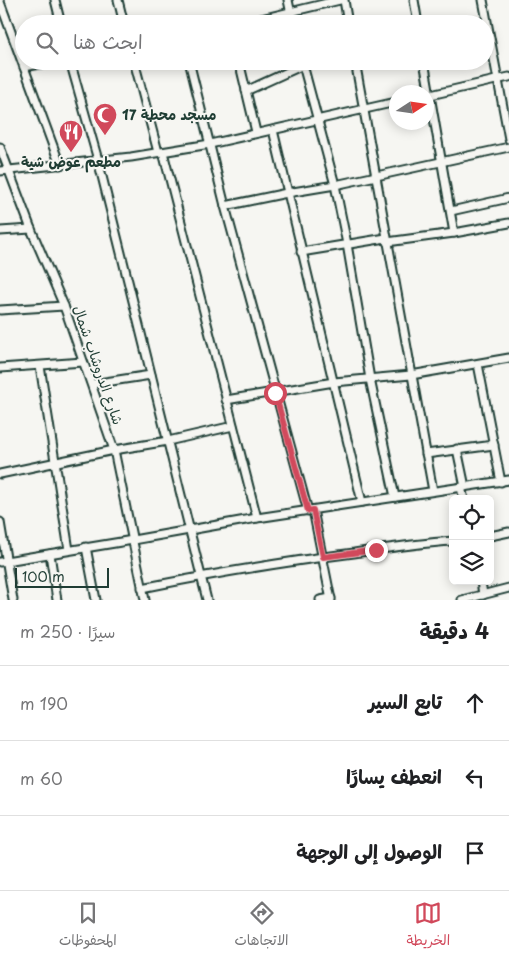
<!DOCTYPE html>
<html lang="ar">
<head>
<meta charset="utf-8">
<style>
	body { margin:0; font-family:"Playpen Sans","Playpen Sans Arabic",sans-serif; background:#f2f2f2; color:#202124; direction:rtl }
	.controls { position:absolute; right:15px; bottom:15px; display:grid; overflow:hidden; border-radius:8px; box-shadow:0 2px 12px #0003 }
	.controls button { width:45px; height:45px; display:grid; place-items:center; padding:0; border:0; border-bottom:1px solid #e0e0e0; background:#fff; color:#202124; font:25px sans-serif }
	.compass { position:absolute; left:389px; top:85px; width:45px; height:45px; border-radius:50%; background:#fff; box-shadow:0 2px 12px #0003; rotate:78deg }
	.scale { position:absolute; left:15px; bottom:12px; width:94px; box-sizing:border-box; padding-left:5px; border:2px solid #1f3d34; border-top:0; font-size:14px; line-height:18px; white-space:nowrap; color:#1f3d34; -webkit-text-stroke:4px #f6f6f2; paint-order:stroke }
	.stop { position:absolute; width:15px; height:15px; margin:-11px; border:4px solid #d1495b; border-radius:50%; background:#fff }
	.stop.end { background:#d1495b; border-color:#fff; box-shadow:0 1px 5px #0008 }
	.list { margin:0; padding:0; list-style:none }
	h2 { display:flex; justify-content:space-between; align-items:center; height:65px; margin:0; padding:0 20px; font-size:21px }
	h2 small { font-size:16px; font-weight:400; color:#757577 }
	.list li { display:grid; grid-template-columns:32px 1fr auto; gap:15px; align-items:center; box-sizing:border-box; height:75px; padding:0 20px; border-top:1px solid #e0e0e0 }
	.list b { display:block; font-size:19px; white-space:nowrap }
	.list em { font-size:16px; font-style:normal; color:#757577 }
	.icon { flex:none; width:28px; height:28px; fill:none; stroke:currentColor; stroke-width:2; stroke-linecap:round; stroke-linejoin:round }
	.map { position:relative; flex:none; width:509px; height:600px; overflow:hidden; direction:ltr }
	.search { position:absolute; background:#fff; box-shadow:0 2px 12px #0003; left:15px; right:15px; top:15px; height:55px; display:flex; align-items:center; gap:12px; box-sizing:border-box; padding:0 18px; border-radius:28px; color:#757577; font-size:19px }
	.sheet { height:290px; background:#fff }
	nav { display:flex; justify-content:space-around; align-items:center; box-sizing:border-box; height:70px; border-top:1px solid #e0e0e0; background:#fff; font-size:14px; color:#757577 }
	nav a { display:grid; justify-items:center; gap:2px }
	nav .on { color:#d1495b }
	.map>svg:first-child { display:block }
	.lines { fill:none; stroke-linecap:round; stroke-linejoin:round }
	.minor-casing { stroke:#1f3d34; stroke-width:11 }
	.minor { stroke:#f6f6f2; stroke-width:7 }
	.route { stroke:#d1495b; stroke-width:6 }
	.labels { text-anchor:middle; stroke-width:4; stroke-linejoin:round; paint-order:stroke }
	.poi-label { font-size:14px; font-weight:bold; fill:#1f3d34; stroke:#f6f6f2; text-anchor:start }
	.street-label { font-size:14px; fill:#1f3d34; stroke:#f6f6f2 }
</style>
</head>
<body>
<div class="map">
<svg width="509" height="600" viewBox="0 0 509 600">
	<rect width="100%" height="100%" fill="#f6f6f2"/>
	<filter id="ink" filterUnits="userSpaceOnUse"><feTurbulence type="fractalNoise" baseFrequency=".02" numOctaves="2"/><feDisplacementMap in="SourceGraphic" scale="10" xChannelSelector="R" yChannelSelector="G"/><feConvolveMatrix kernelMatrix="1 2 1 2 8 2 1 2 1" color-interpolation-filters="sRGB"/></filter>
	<g filter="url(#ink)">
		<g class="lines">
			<defs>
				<g id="minor">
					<path d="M 55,0 L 61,24"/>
					<path d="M 118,0 L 124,24"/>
					<path d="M 288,0 L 293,24"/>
					<path d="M 344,0 L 348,24"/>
					<path d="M 414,0 L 418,24"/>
					<path d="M 483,0 L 509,139"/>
					<path d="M 0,2 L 60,165"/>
					<path d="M 240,24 L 340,0"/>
					<path d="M 70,61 L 98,160 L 207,600"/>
					<path d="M 134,61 L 158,152"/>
					<path d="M 189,61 L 225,206 L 308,511"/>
					<path d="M 239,61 L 256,132"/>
					<path d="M 302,61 L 335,185 L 347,244 L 370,379 L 395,497"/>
					<path d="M 355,61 L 433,491"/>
					<path d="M 424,61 L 454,233"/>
					<path d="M 24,67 L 56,61"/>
					<path d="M 246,91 L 303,65"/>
					<path d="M 426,96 L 509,77"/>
					<path d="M 273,130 L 362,502"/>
					<path d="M 0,147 L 31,229 L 64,306 L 114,450 L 145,600"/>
					<path d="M 163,152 L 257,518"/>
					<path d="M 0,171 L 131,157 L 210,144 L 396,102"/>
					<path d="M 225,206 L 287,193 L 335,185 L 509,147"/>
					<path d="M 451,211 L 509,198"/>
					<path d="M 0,231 L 31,229"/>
					<path d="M 387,242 L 454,233 L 509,223"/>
					<path d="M 301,252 L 386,238"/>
					<path d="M 0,310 L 64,306"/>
					<path d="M 478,364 L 501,482"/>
					<path d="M 40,366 L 69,550"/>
					<path d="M 0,368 L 83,362"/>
					<path d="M 92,384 L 151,375"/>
					<path d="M 226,400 L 334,382 L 411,375 L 509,358"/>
					<path d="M 457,449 L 465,487"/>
					<path d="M 426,454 L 494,445"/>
					<path d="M 0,474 L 114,450 L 168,441 L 233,426"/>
					<path d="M 461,488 L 464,499"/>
					<path d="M 313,510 L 331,600"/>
					<path d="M 0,522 L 13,600"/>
					<path d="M 490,536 L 509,532"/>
					<path d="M 86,547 L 96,600"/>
					<path d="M 50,554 L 57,600"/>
					<path d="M 0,562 L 133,540 L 257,518 L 509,480"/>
					<path d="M 481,581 L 483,595"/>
					<path d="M 142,588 C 212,574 283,562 354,553 C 387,548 420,543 453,541"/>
					<path d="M 320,600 L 331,598"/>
					<path d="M 462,600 L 509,588"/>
				</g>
			</defs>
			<!-- minor casing -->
			<use href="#minor" class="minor-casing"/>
			<!-- minor -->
			<use href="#minor" class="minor"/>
		</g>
	</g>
	<g class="lines" filter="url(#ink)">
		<!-- route -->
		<path class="route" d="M 275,393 L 308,511 L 313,510 L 323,557 L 376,550"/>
	</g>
	<!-- icons -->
	<defs>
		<symbol id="mosque-pin" viewBox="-11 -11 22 30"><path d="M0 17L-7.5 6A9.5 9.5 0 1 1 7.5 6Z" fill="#d1495b" stroke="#f6f6f2"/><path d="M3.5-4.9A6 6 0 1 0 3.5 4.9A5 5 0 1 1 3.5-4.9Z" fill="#fff"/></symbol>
		<symbol id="restaurant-pin" viewBox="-11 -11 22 30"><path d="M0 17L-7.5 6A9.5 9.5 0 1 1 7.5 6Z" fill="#d1495b" stroke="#f6f6f2"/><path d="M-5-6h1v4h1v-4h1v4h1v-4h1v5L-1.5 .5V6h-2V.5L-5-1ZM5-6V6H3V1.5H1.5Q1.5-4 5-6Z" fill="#fff"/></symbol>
	</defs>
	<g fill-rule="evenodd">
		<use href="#mosque-pin" x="91" y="101" width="28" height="38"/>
		<use href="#restaurant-pin" x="57" y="118" width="28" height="38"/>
	</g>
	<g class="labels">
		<!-- poi labels -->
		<g class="poi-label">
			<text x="122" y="120">مسجد محطة 17</text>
			<text x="71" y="167" text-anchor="middle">مطعم عوض شية</text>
		</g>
		<!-- street labels -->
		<g class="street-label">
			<text transform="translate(98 365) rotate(71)" y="5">شارع الدروشاب شمال</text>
		</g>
	</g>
</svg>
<div class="controls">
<button><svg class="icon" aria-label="locate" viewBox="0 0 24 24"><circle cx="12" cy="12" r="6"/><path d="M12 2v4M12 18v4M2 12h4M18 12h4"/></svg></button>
<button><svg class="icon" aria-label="layers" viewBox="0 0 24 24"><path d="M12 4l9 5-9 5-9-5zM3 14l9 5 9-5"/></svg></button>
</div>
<svg class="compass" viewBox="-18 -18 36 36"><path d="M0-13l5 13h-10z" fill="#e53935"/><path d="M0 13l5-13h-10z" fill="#757577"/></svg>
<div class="scale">100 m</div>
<div class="stop" style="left:275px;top:393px"></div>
<div class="stop end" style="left:376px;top:550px"></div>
<div class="search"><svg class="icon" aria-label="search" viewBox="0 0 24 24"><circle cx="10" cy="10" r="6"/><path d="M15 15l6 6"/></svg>ابحث هنا</div>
</div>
<section class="sheet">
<h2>4 دقيقة<small>سيرًا · 250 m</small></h2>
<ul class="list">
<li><svg class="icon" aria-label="ahead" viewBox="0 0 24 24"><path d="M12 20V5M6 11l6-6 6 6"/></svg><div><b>تابع السير</b></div><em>190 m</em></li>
<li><svg class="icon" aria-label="left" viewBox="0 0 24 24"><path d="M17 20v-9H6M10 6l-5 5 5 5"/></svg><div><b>انعطف يسارًا</b></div><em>60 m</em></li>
<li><svg class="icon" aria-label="arrive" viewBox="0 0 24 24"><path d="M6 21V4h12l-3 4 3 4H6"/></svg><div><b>الوصول إلى الوجهة</b></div></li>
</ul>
</section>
<nav>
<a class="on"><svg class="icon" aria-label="map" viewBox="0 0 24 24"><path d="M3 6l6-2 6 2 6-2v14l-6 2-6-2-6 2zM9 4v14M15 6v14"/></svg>الخريطة</a>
<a><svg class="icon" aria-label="directions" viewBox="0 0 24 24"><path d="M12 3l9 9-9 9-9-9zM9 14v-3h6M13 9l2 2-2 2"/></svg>الاتجاهات</a>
<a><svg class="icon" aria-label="saved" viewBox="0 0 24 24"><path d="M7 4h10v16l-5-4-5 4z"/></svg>المحفوظات</a>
</nav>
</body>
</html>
